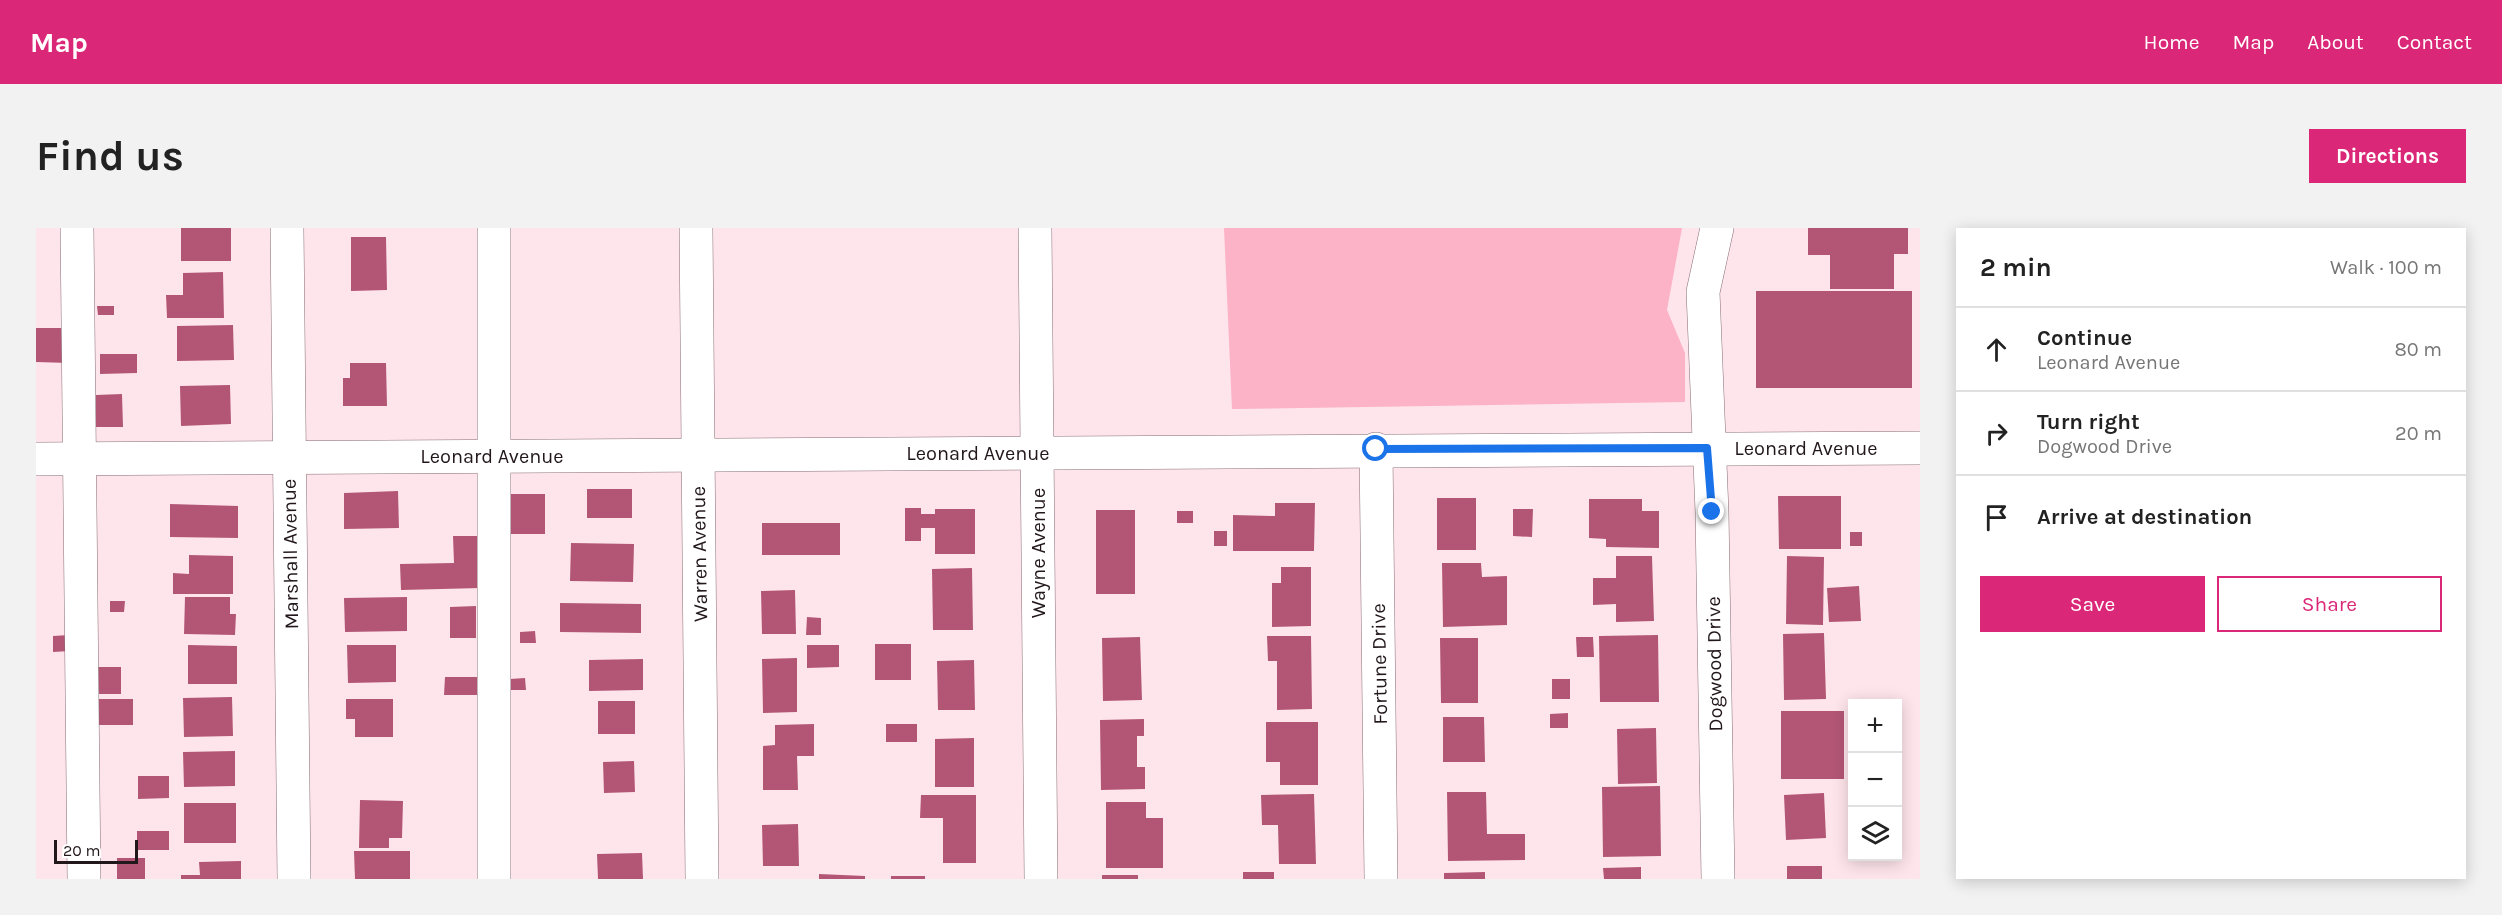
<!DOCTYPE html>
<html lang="en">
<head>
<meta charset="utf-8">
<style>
	body { margin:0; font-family:Karla,sans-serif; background:#f2f2f2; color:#222 }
	.controls { position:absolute; right:18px; bottom:18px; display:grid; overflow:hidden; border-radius:0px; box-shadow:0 3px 15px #0003 }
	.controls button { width:54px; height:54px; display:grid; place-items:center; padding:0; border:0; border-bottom:2px solid #e0e0e0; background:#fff; color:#222; font:30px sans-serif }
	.scale { position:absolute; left:18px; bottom:15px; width:84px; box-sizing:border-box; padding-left:6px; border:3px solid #22171a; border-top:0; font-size:16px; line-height:21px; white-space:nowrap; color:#22171a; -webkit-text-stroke:4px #fff; paint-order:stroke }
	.stop { position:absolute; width:18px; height:18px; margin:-14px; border:4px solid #1a73e8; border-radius:50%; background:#fff }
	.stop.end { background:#1a73e8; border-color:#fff; box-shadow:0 2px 6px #0008 }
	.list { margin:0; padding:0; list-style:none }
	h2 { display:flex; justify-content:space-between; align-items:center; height:78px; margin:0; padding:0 24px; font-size:26px }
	h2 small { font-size:20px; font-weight:400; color:#767676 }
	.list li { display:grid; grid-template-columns:39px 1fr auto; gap:18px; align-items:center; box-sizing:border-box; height:84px; padding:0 24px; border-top:2px solid #e0e0e0 }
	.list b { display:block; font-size:22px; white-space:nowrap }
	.list p { margin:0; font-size:20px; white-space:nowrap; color:#767676 }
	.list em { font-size:20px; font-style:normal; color:#767676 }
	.actions { display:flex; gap:12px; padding:18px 24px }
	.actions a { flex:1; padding:14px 0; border:2px solid #db2777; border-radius:0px; text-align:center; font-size:21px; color:#db2777 }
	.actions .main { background:#db2777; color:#fff }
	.icon { flex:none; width:33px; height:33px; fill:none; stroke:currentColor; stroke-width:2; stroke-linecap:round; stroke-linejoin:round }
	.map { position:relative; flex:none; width:1884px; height:651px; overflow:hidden; border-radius:0px }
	header { display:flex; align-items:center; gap:36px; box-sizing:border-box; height:84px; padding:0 30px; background:#db2777; color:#fff }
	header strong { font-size:28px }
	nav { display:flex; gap:33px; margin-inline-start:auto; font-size:21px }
	.intro { display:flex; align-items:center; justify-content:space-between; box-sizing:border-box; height:144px; padding:0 36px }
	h1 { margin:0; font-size:42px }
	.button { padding:15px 27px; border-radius:0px; background:#db2777; color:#fff; font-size:21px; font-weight:700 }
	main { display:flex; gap:36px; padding:0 36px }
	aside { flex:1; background:#fff; border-radius:0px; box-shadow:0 3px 15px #0003 }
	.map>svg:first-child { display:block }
	.green { fill:#fcb2c7 }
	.building { fill:#b35675 }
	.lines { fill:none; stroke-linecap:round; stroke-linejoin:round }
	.minor-casing { stroke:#876c73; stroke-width:34 }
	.minor { stroke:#fff; stroke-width:33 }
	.route { stroke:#1a73e8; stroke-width:8 }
	.labels { text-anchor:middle; stroke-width:6; stroke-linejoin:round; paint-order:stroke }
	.street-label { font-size:20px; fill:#22171a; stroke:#fff }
</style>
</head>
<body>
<header>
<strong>Map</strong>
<nav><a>Home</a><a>Map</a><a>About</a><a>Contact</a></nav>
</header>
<div class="intro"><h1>Find us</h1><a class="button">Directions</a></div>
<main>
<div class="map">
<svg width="1884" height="651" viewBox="0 0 1884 651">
	<rect width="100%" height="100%" fill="#fee5eb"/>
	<!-- green -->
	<path class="green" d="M 1188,0 L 1646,0 L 1631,82 L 1649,125 L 1649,174 L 1196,181 Z"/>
	<!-- building -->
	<g class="building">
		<rect x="145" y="0" width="50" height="33"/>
		<path d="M 1772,0 L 1872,0 L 1872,26 L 1858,26 L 1858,61 L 1794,61 L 1794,27 L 1772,27 Z"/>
		<path d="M 315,9 L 350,9 L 351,62 L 315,63 Z"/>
		<path d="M 187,44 L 188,90 L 131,90 L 130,67 L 147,67 L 147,45 Z"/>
		<rect x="1720" y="63" width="156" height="97"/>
		<path d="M 61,78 L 78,78 L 78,87 L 62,87 Z"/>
		<path d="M 197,97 L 198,132 L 141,133 L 141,98 Z"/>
		<path d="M 0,100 L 33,100 L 33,135 L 0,134 Z"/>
		<path d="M 64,126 L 101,126 L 101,145 L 64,146 Z"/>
		<path d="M 314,135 L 350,135 L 351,178 L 307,178 L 307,150 L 314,150 Z"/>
		<path d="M 194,157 L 195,196 L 145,198 L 144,158 Z"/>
		<path d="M 86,166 L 87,199 L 60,199 L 60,167 Z"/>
		<rect x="551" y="261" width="45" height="29"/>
		<path d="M 362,263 L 363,300 L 308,301 L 308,265 Z"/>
		<path d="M 470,266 L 509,266 L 509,306 L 469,306 Z"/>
		<path d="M 1742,268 L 1805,268 L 1805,321 L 1743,321 Z"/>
		<rect x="1401" y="270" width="39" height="52"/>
		<path d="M 1553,271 L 1606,271 L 1606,283 L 1623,283 L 1623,320 L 1570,319 L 1570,311 L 1553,310 Z"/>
		<path d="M 1239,275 L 1279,275 L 1278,323 L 1197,323 L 1197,287 L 1239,288 Z"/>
		<path d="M 134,276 L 202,278 L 202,310 L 134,309 Z"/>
		<path d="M 869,280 L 885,280 L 885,286 L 899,286 L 899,281 L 939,281 L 939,326 L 899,326 L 899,300 L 885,300 L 885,313 L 869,313 Z"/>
		<path d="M 1477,281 L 1497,281 L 1496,309 L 1477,308 Z"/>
		<rect x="1060" y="282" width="39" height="84"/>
		<rect x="1141" y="283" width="16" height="12"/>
		<rect x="726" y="295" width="78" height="32"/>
		<rect x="1178" y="303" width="13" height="15"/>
		<rect x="1814" y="304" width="12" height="14"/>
		<path d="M 417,308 L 443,308 L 445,360 L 365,362 L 364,336 L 418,335 Z"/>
		<path d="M 535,315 L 598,316 L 597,354 L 534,353 Z"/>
		<path d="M 153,327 L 197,328 L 197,366 L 137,366 L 137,345 L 153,346 Z"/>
		<path d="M 1580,328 L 1616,328 L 1618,393 L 1580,394 L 1580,376 L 1557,377 L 1557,350 L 1580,350 Z"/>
		<path d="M 1751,328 L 1788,329 L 1787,397 L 1750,396 Z"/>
		<path d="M 1406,335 L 1445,335 L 1446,349 L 1471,348 L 1471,397 L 1407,399 Z"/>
		<path d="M 1245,339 L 1275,339 L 1275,398 L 1236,399 L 1236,355 L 1245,355 Z"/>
		<path d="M 936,340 L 937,402 L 897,402 L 896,341 Z"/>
		<path d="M 1823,358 L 1825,393 L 1793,394 L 1791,360 Z"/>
		<path d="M 759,362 L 760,406 L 726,406 L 725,363 Z"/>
		<path d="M 149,369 L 194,369 L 194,386 L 200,386 L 199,407 L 148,406 Z"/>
		<path d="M 371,369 L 371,403 L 309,404 L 308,370 Z"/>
		<path d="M 74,373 L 89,373 L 88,384 L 74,384 Z"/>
		<path d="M 524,375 L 605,376 L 605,405 L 524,404 Z"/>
		<path d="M 440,378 L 440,410 L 414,410 L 414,379 Z"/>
		<path d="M 771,389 L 785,390 L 785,407 L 770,407 Z"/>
		<path d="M 499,403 L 500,415 L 484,415 L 484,404 Z"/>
		<path d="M 1788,405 L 1790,471 L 1748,472 L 1747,406 Z"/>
		<path d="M 33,407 L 34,423 L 17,424 L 17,408 Z"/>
		<path d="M 1622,407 L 1623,474 L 1564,474 L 1563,408 Z"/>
		<path d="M 1231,408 L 1275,408 L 1276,481 L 1241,482 L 1241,433 L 1232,433 Z"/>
		<path d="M 1104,409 L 1106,472 L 1067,473 L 1066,410 Z"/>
		<path d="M 1540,409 L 1557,409 L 1558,429 L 1541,429 Z"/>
		<path d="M 1404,410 L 1442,410 L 1442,475 L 1405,475 Z"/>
		<rect x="839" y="416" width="36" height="36"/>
		<path d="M 152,417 L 201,418 L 201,456 L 152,456 Z"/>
		<path d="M 311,417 L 360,417 L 360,454 L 312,455 Z"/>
		<path d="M 771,417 L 803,417 L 803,439 L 771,440 Z"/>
		<path d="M 761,430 L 761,484 L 727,485 L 726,431 Z"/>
		<path d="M 607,431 L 607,462 L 553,463 L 553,432 Z"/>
		<path d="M 938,432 L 939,482 L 902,482 L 901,433 Z"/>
		<rect x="58" y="439" width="27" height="27"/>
		<path d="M 409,449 L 442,449 L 442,467 L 408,467 Z"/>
		<path d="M 489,450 L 490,462 L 475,462 L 474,451 Z"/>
		<rect x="1516" y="451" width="18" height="20"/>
		<path d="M 196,469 L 197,508 L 148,509 L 147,470 Z"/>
		<rect x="63" y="471" width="34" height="26"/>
		<path d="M 310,471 L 357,471 L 357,509 L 319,509 L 319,491 L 310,491 Z"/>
		<rect x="562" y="473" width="37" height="33"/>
		<rect x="1745" y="483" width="63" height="68"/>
		<path d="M 1532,485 L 1532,500 L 1514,500 L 1514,486 Z"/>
		<path d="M 1407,489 L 1448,489 L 1449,534 L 1407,534 Z"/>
		<path d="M 1108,491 L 1108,508 L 1101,508 L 1101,539 L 1109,539 L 1109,561 L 1065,562 L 1064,492 Z"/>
		<path d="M 1230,494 L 1282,494 L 1282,557 L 1244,557 L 1244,534 L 1230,534 Z"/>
		<path d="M 778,496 L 778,528 L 761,528 L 762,562 L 727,562 L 727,518 L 739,517 L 739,497 Z"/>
		<rect x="850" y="496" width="31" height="18"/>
		<path d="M 1620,500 L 1621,555 L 1582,556 L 1581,501 Z"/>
		<path d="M 938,510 L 938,559 L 899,559 L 899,511 Z"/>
		<path d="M 199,523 L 199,558 L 148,559 L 147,524 Z"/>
		<path d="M 598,533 L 599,564 L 568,565 L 567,534 Z"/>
		<path d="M 102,548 L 133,548 L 133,570 L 102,571 Z"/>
		<path d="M 1624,558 L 1625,628 L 1567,629 L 1566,559 Z"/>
		<path d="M 1411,564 L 1450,564 L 1451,606 L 1489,606 L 1489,632 L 1412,633 Z"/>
		<path d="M 1788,565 L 1790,610 L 1750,612 L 1748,567 Z"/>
		<path d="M 1278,566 L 1280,636 L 1243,636 L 1242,597 L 1226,597 L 1225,567 Z"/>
		<path d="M 885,567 L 940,567 L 940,635 L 907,635 L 907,590 L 884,590 Z"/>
		<path d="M 324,572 L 367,573 L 366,610 L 353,610 L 353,620 L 323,620 Z"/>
		<path d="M 1070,574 L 1110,574 L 1110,590 L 1127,590 L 1127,640 L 1070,640 Z"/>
		<rect x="148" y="575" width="52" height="40"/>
		<path d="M 762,596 L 763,638 L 727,638 L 726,597 Z"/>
		<rect x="101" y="603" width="32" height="19"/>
		<path d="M 318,623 L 374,623 L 374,651 L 319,651 Z"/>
		<path d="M 606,625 L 607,651 L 562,651 L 561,626 Z"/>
		<rect x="81" y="630" width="28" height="21"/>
		<path d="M 205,633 L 205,651 L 145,651 L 145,647 L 164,647 L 163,634 Z"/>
		<rect x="1751" y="638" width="35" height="13"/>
		<path d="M 1605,639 L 1605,651 L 1568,651 L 1567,640 Z"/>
		<rect x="1207" y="644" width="31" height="7"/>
		<path d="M 1449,644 L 1449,651 L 1408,651 L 1408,645 Z"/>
		<path d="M 783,646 L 829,648 L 829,651 L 783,651 Z"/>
		<rect x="1066" y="647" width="36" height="4"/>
		<rect x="855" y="648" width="34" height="3"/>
	</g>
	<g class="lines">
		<defs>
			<g id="minor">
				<path d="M 41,0 L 48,651"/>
				<path d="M 251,0 L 258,651"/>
				<path d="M 458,0 L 458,651"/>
				<path d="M 660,0 L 666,651"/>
				<path d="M 999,0 L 1005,651"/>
				<path d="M 1681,0 L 1667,64 L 1676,284 L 1682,651"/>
				<path d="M 1340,221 L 1345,651"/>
				<path d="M 0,231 L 1884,220"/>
			</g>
		</defs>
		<!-- minor casing -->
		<use href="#minor" class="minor-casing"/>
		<!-- minor -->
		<use href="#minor" class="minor"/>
	</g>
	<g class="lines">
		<!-- route -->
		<path class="route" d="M 1340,221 L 1671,220 L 1676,284"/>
	</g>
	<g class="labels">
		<!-- street labels -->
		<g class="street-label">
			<text x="1770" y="227">Leonard Avenue</text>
			<text x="942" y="232">Leonard Avenue</text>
			<text x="456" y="235">Leonard Avenue</text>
			<text transform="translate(1002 325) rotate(-90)" y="7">Wayne Avenue</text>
			<text transform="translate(254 326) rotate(-91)" y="7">Marshall Avenue</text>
			<text transform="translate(663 326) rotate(-91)" y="7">Warren Avenue</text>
			<text transform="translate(1343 436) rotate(-91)" y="7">Fortune Drive</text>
			<text transform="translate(1678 436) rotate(-91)" y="7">Dogwood Drive</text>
		</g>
	</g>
</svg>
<div class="controls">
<button>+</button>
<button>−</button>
<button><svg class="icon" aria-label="layers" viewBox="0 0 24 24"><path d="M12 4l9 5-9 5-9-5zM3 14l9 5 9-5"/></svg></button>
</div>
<div class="scale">20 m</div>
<div class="stop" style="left:1340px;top:221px"></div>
<div class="stop end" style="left:1676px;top:284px"></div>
</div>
<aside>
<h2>2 min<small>Walk · 100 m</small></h2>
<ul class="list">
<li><svg class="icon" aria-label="ahead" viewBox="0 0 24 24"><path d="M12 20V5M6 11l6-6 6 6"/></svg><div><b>Continue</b><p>Leonard Avenue</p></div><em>80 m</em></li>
<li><svg class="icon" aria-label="right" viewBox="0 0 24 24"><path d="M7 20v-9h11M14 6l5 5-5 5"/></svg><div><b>Turn right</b><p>Dogwood Drive</p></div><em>20 m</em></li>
<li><svg class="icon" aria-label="arrive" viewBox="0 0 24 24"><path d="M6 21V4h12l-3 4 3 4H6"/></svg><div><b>Arrive at destination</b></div></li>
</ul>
<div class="actions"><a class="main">Save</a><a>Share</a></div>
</aside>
</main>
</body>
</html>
